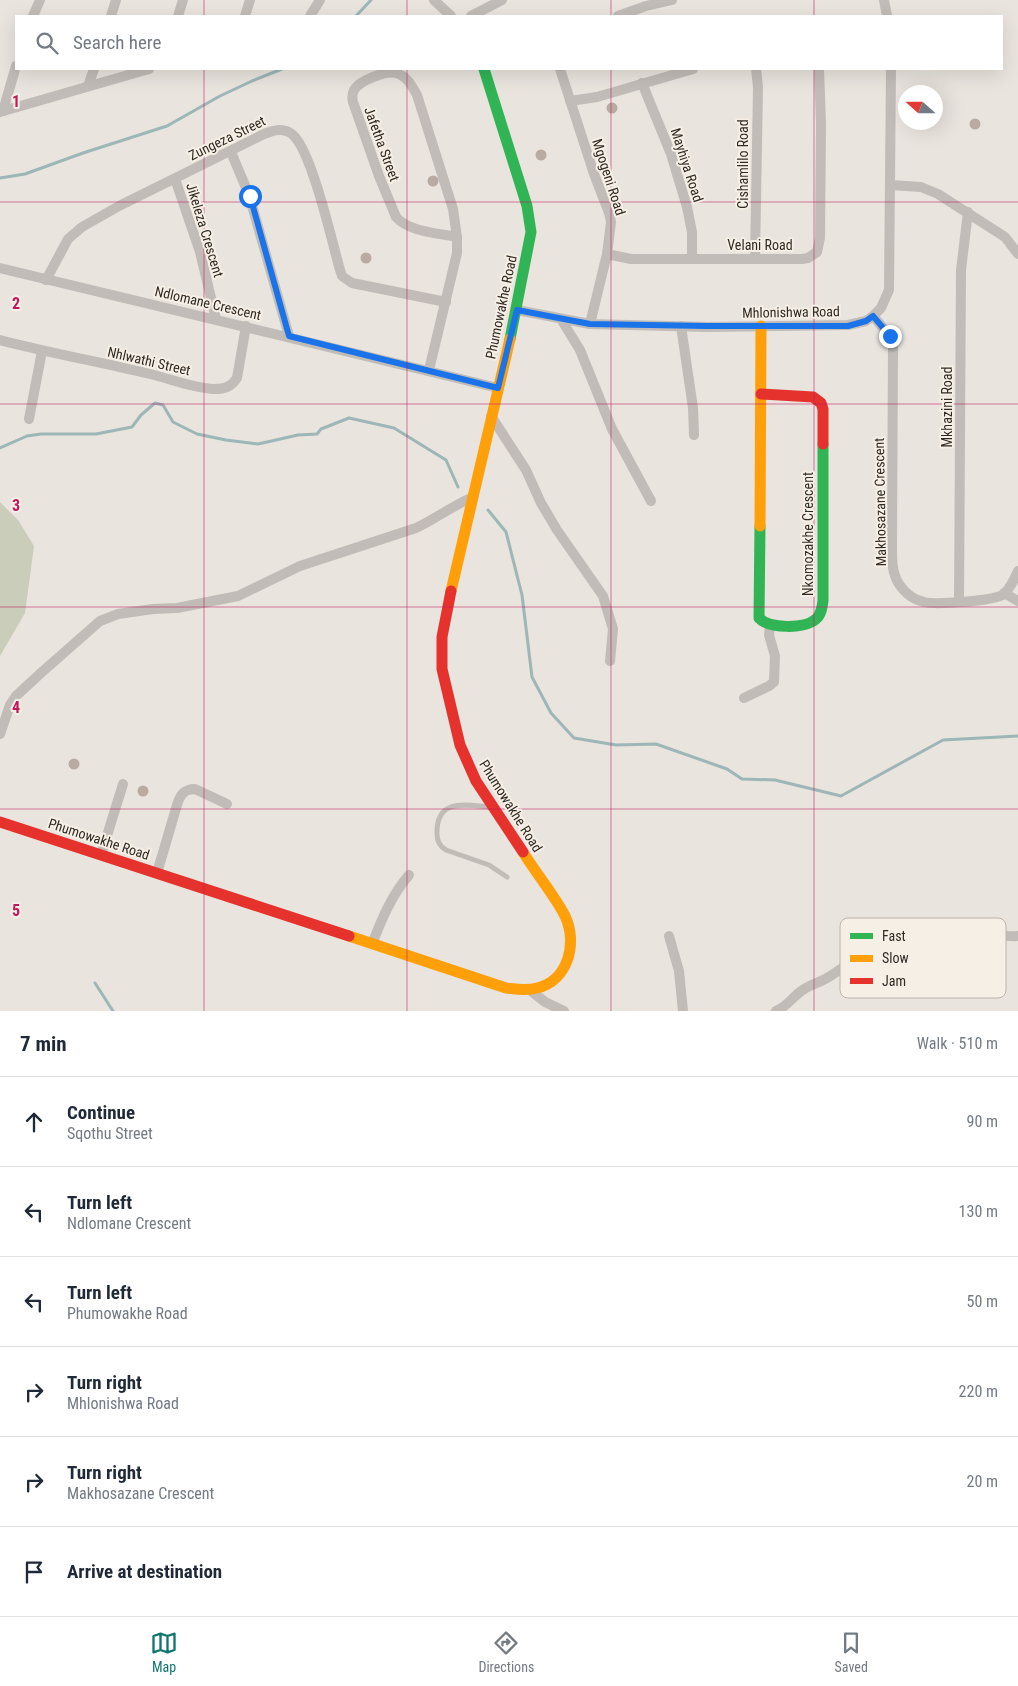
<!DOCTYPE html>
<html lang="en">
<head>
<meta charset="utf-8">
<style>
	body { margin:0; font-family:"Roboto Condensed",sans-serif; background:#f6f6f7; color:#1f2937 }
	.compass { position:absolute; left:898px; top:85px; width:45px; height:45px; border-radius:50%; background:#fff; box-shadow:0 5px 20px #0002; rotate:291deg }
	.stop { position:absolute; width:15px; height:15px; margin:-11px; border:4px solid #1a73e8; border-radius:50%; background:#fff }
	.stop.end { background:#1a73e8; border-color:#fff; box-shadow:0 1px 5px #0008 }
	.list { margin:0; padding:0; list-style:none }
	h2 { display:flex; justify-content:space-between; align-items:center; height:65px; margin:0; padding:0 20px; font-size:21px }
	h2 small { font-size:16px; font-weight:400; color:#747a83 }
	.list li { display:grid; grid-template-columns:32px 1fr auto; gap:15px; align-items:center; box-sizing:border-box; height:90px; padding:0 20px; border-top:1px solid #e0e1e3 }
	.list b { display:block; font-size:19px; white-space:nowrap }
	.list p { margin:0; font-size:16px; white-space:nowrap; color:#747a83 }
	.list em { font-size:16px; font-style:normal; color:#747a83 }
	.icon { flex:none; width:28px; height:28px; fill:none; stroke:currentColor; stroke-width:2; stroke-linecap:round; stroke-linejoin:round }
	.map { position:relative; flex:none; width:1018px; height:1011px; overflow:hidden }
	.search { position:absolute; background:#fff; box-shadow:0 5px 20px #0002; left:15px; right:15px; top:15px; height:55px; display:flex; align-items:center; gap:12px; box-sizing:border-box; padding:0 18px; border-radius:0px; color:#747a83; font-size:19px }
	.sheet { height:605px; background:#fff }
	nav { display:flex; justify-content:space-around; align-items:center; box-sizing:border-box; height:70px; border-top:1px solid #e0e1e3; background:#fff; font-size:14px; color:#747a83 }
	nav a { display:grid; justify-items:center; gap:2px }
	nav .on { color:#0f766e }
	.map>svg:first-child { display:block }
	.green { fill:#c9cdba }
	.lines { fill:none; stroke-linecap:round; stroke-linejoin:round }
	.stream { stroke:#9db6b7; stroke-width:3 }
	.building { fill:#baaba2 }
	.lane { stroke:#c1bcb7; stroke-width:5 }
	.street { stroke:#c1bcb7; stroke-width:10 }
	.fast { stroke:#30b455; stroke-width:11 }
	.slow { stroke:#ff9f0a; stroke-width:11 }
	.jam { stroke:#e5322d; stroke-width:11 }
	.route { stroke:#1a73e8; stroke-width:6 }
	.grid { fill:none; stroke:#c2185b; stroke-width:1; stroke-opacity:0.55 }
	.labels { text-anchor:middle; stroke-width:4; stroke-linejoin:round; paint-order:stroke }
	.street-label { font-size:14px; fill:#312b27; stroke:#f6efe5 }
	.key { fill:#f6efe5; stroke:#bbb4ac; stroke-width:1 }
	.key-label { font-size:14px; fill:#312b27 }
	.grid-label { font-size:16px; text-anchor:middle; font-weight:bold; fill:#c2185b; stroke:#f6efe5; stroke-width:4; stroke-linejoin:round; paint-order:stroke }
</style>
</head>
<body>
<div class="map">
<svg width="1018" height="1011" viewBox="0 0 1018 1011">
	<rect width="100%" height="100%" fill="#e9e4de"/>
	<!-- green -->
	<path class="green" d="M 0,502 L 18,520 L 34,546 L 25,613 L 0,656 Z"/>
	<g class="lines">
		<!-- stream -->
		<g class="stream">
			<path d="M 356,16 L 371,0"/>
			<path d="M 0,178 L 25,174 L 83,153 L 167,126 L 220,96 L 252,81 L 282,69"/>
			<path d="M 0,448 L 27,436 L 41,434 L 96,434 L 132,427 L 141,415 L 155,403 L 163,405 L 173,422 L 197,434 L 226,440 L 258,444 L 298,435 L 317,434 L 321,429 L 349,418 L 394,428 L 446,460 L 458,487"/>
			<path d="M 488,510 L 506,532 L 522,595 L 532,677 L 551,713 L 574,738 L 616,745 L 656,744 L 727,769 L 742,779 L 775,780 L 841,796 L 943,740 L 1018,736"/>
			<path d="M 95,983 L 113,1011"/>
		</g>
	</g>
	<!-- building -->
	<g class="building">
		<circle cx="612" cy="108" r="5.5"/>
		<circle cx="975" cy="124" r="5.5"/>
		<circle cx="541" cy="155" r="5.5"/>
		<circle cx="433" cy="181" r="5.5"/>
		<circle cx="366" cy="258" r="5.5"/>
		<circle cx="74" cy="764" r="5.5"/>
		<circle cx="143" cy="791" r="5.5"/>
	</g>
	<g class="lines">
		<!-- lane -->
		<path class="lane" d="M 490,807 C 465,805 436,798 437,834 C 437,841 439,846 446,850 L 489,865 L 507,877"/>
		<!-- street -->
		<g class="street">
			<path d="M 434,0 L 451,16"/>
			<path d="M 884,0 L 887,16"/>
			<path d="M 33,16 L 40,0"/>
			<path d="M 111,16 L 116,0"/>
			<path d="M 178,16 L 183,0"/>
			<path d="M 245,16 L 250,0"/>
			<path d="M 310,16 L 320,0"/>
			<path d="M 471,16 L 502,0"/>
			<path d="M 618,16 L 646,6 L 672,0"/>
			<path d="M 560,69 L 594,174 L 609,213 L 611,222 L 607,254 L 590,324"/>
			<path d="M 642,83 L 671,154 L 687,207 L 692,232 L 692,259"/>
			<path d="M 88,86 L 94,69"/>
			<path d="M 570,101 L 597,97 L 693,69"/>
			<path d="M 3,111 L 16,66"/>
			<path d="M 0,112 L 149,69"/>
			<path d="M 231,152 L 249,195 L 289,336"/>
			<path d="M 175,179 L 200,252 L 216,319"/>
			<path d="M 890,185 L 921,187 L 938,194 L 1005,237 L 1018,254"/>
			<path d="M 607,254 L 631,259 L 802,259 L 808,258 L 817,252 L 820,238 L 821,124 L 819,69"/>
			<path d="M 755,259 L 758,87 L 756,69"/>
			<path d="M 0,268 L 498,388"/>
			<path d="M 46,280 L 68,239 L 82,227 L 119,206 L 264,134 C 274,130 284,127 293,135 C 312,152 332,242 340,270 L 342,276 L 352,283 L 446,302"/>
			<path d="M 517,310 L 590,324 L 707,327 L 848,325 L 866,321 L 873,316 L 881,308 L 889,290 L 891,69"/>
			<path d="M 873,316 L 890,336 L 893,347 L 892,543 C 892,556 891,572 899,584 C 905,593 914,600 924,602 C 936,605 995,601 1004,594 C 1010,588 1015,578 1018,571"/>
			<path d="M 561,319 L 580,350 L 612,429 L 651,501"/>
			<path d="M 681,326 L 693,408 L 694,435"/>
			<path d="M 0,340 C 50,353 100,362 150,374 C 171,379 193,388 214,389 C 225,389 231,387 237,378 L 246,326"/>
			<path d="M 429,370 L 457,253 L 457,237 L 453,209 L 417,95 C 412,86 407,76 396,73 C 386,70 359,81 354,90 C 352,94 352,98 353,102 L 379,176 L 396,217 C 409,232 438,233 457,237"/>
			<path d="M 491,416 L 526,470 L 541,503 L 557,530 L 603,596 L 613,629 L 610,661"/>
			<path d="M 29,419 L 42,351"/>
			<path d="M 1004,593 L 1018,601"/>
			<path d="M 959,602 L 961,270 L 968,212"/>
			<path d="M 744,698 L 769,686 L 774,682 L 775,656 L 769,635 L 770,626"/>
			<path d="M 0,734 L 10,705 L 16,696 L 42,672 L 100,621 L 118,614 L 153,609 L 177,608 L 238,596 L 300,566 L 416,528 C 435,519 452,506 473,497"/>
			<path d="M 101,855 L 123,784"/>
			<path d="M 157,873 L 177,805 C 180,795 184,789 195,789 L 227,804"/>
			<path d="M 669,936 L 679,971 L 683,1011"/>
			<path d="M 372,944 C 382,919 391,896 409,875"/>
			<path d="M 530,990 L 545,1002 L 564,1011"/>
			<path d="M 776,1011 C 786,1007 792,998 800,992 C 808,985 819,983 827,978 C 852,963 875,941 904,935 C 928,930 956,926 981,930 C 994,932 1004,938 1018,936"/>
		</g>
		<!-- fast -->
		<g class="fast">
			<path d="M 484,69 L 527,206 L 531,232 L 510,339"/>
			<path d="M 760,526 L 759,618 C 769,629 805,629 816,619 C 821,615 822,608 823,601 L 823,444"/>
		</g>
		<!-- slow -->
		<g class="slow">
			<path d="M 760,526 L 761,326"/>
			<path d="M 451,591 L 510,339"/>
			<path d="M 349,936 L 506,988 C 516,989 526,991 537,988 C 568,981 578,943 565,916 C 555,896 535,872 523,852"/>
		</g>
		<!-- jam -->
		<g class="jam">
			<path d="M 761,394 L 813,397 L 821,403 L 823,409 L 823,444"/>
			<path d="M 451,591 L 442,637 L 442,669 L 460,745 L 476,781 L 523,852"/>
			<path d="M 0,822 L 349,936"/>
		</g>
	</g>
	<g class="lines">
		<!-- route -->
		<path class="route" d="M 250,196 L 289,336 L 498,388 L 517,310 L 590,324 L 707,326 L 848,326 L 866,321 L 873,316 L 890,336"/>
	</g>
	<!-- grid -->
	<path class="grid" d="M 204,0 L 204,16M 407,0 L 407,16M 611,0 L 611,16M 814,0 L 814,16M 204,69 L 204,1011M 407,69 L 407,1011M 611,69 L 611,1011M 814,69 L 814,1011M 0,202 L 1018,202M 0,404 L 1018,404M 0,607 L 1018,607M 0,809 L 1018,809"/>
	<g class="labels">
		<!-- street labels -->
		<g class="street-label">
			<text transform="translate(227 138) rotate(-26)" y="5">Zungeza Street</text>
			<text transform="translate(382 144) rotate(70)" y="5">Jafetha Street</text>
			<text transform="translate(743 164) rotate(-90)" y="5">Cishamlilo Road</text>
			<text transform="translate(687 165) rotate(72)" y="5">Mayhiya Road</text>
			<text transform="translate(609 177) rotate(72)" y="5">Mgogeni Road</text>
			<text transform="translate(205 230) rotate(73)" y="5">Jikeleza Crescent</text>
			<text x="760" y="250">Velani Road</text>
			<text transform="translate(208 303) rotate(13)" y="5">Ndlomane Crescent</text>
			<text transform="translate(501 307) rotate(-78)" y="5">Phumowakhe Road</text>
			<text transform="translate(791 312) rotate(-1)" y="5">Mhlonishwa Road</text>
			<text transform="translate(149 361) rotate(13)" y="5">Nhlwathi Street</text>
			<text transform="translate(947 407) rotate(-90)" y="5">Mkhazini Road</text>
			<text transform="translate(880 502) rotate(-91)" y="5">Makhosazane Crescent</text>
			<text transform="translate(808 534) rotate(-90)" y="5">Nkomozakhe Crescent</text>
			<text transform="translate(511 806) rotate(58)" y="5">Phumowakhe Road</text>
			<text transform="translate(99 839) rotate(18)" y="5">Phumowakhe Road</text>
		</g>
	</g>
	<!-- legend -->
	<rect x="840" y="918" width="166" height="80" rx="8" class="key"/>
	<rect x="850" y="933" width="23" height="6" fill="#30b455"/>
	<rect x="850" y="955" width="23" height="7" fill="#ff9f0a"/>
	<rect x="850" y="978" width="23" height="6" fill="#e5322d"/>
	<g class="key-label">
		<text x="882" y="941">Fast</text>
		<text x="882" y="963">Slow</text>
		<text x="882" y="986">Jam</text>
	</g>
	<g class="grid-label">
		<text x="16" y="107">1</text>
		<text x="16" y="309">2</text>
		<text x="16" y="511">3</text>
		<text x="16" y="713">4</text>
		<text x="16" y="916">5</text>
	</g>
</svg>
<svg class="compass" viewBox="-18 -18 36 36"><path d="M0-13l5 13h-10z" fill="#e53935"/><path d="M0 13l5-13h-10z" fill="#747a83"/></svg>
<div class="stop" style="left:250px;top:196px"></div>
<div class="stop end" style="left:890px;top:336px"></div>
<div class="search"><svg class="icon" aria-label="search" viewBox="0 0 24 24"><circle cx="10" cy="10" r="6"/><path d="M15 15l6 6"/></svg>Search here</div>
</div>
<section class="sheet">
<h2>7 min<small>Walk · 510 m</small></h2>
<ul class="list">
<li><svg class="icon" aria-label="ahead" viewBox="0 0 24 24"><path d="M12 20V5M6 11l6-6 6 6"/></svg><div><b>Continue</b><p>Sqothu Street</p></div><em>90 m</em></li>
<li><svg class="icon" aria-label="left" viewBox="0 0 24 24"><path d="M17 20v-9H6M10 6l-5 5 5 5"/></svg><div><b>Turn left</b><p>Ndlomane Crescent</p></div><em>130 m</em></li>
<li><svg class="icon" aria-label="left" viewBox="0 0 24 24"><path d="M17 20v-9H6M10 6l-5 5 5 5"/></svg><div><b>Turn left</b><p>Phumowakhe Road</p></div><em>50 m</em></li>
<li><svg class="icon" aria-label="right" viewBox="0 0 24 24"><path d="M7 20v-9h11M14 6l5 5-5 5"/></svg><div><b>Turn right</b><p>Mhlonishwa Road</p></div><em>220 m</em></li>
<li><svg class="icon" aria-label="right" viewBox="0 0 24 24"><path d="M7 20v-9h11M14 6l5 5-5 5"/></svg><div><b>Turn right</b><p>Makhosazane Crescent</p></div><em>20 m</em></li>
<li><svg class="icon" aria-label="arrive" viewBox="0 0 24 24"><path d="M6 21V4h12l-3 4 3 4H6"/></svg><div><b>Arrive at destination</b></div></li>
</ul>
</section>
<nav>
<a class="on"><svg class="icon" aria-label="map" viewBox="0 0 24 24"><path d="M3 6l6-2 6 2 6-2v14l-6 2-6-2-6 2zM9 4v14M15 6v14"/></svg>Map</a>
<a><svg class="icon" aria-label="directions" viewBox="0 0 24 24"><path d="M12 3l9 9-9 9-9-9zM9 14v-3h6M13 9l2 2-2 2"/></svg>Directions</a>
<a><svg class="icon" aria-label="saved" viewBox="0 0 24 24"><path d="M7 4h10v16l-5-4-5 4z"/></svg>Saved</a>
</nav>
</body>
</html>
